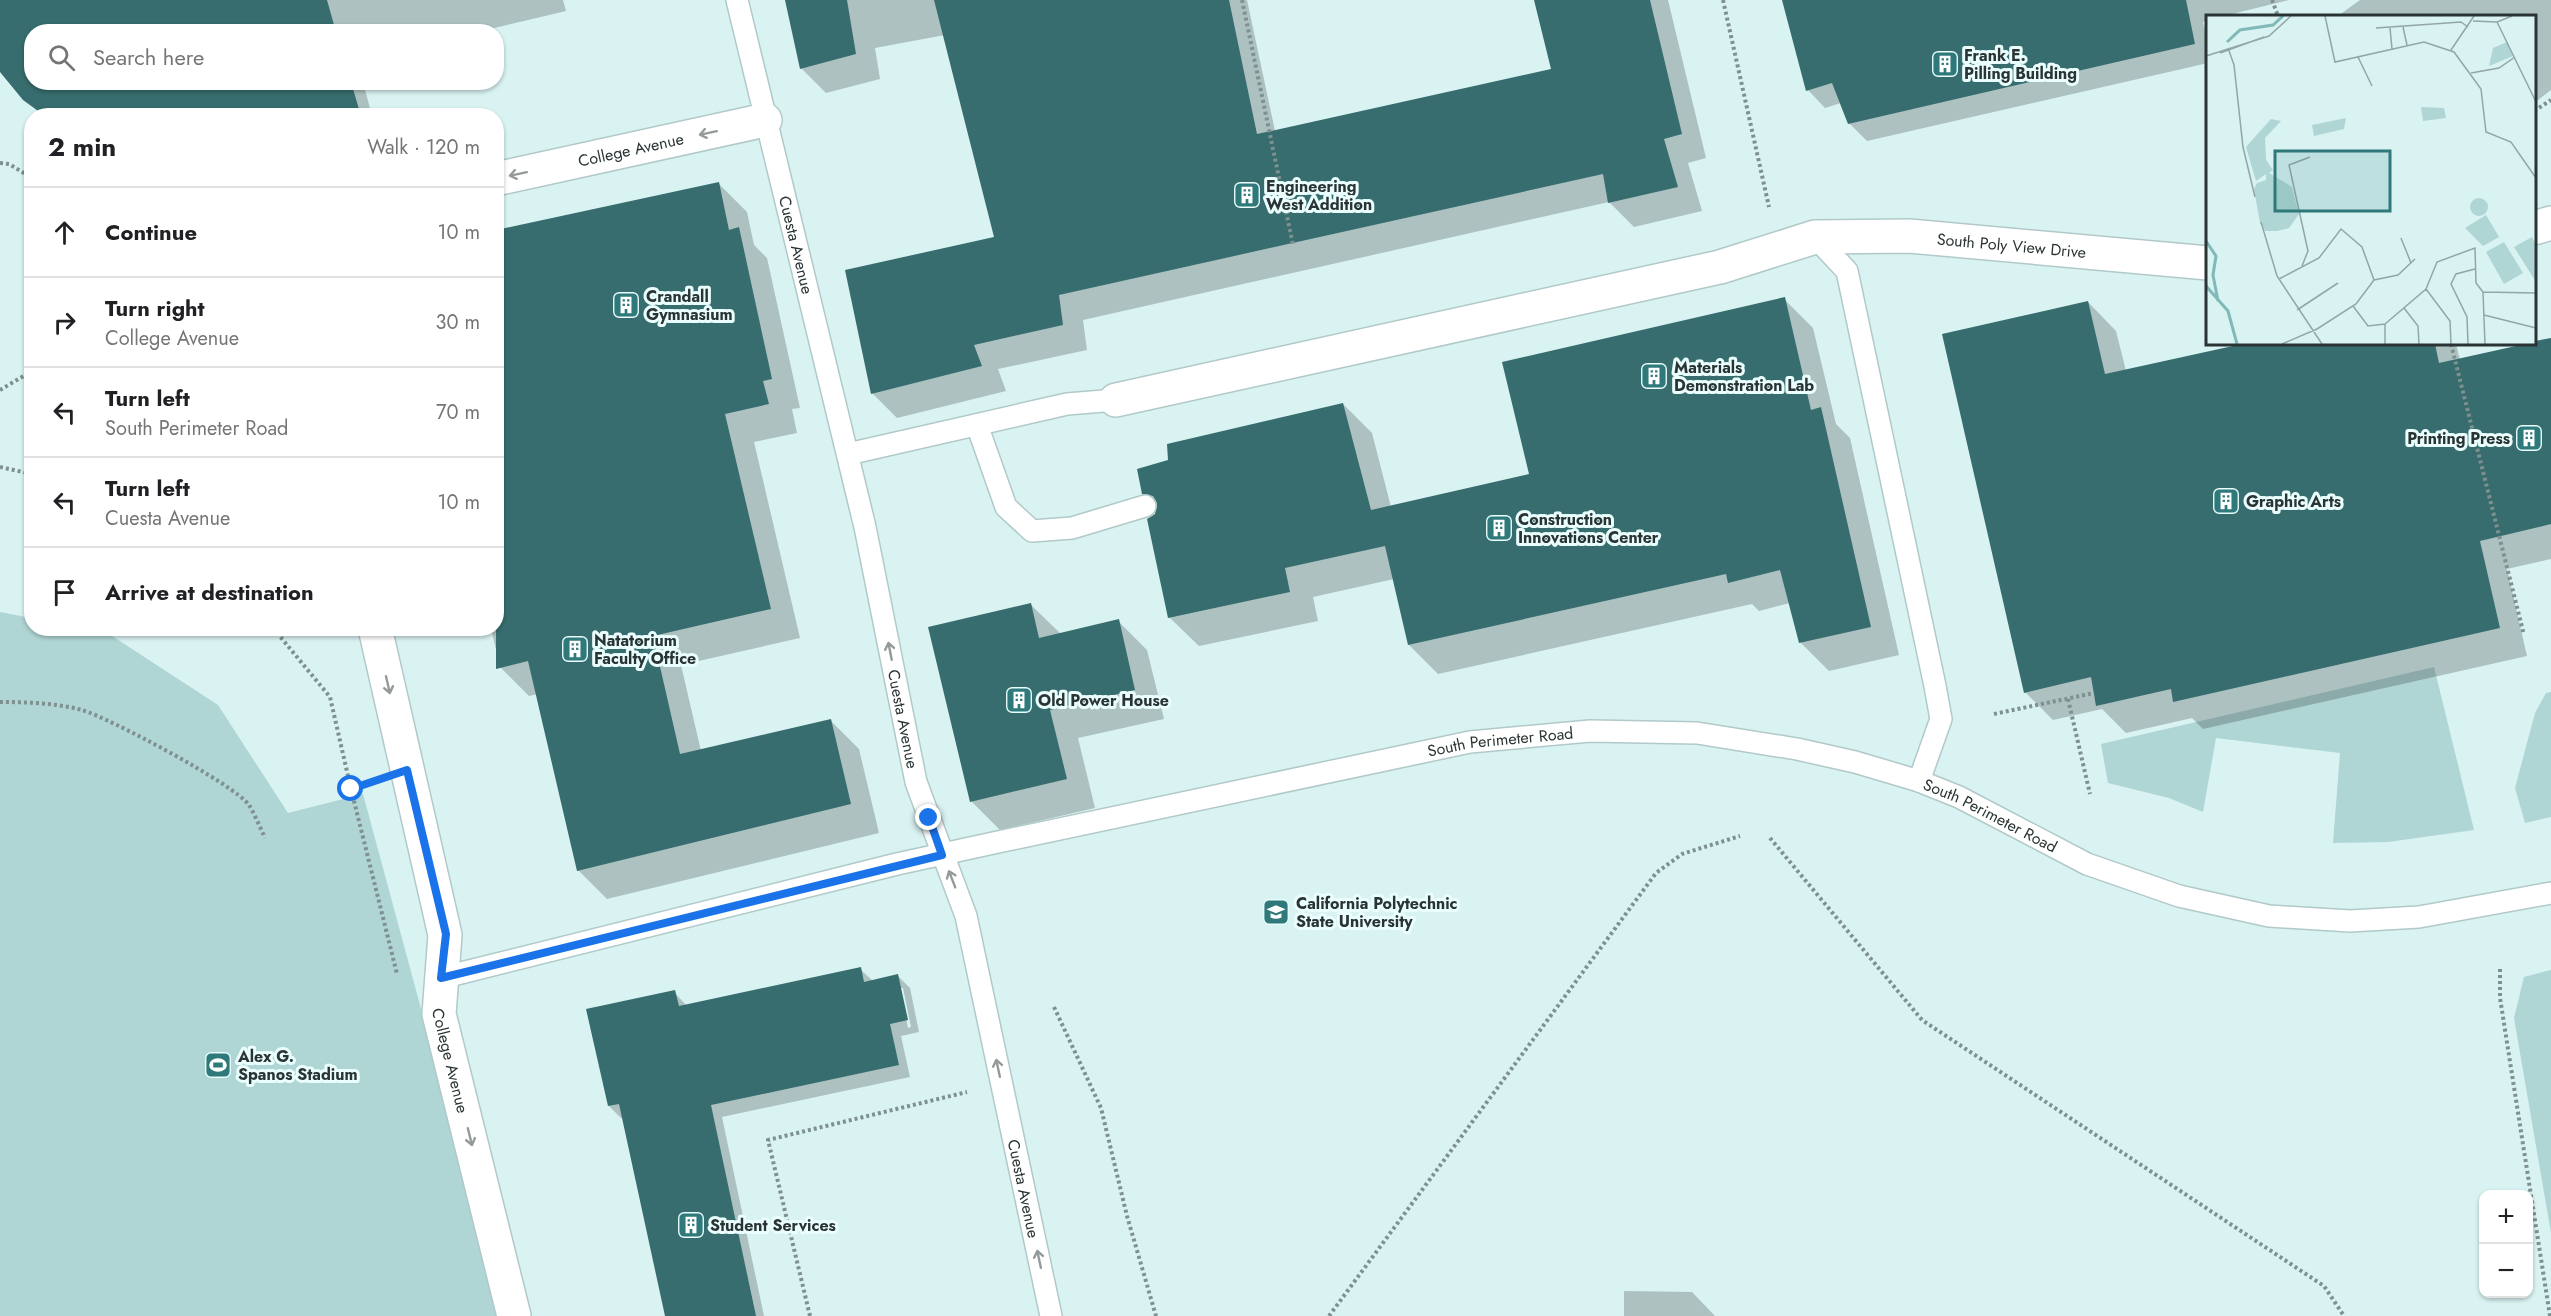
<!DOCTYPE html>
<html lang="en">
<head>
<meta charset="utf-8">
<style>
	body { margin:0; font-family:Jost,sans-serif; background:#f6f6f6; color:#202124 }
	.controls { position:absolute; right:18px; bottom:18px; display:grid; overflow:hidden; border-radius:12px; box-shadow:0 2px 4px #0004 }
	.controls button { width:54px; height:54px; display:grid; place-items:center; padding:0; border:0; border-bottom:2px solid #e0e0e0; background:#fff; color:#202124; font:30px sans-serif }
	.stop { position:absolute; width:18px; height:18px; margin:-14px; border:4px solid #1a73e8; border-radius:50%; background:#fff }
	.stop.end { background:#1a73e8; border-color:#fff; box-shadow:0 2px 6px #0008 }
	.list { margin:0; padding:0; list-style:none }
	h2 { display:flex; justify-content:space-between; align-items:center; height:78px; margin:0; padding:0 24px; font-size:26px }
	h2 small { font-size:20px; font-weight:400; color:#757577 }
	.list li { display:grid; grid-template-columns:39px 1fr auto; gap:18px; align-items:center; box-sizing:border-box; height:90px; padding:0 24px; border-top:2px solid #e0e0e0 }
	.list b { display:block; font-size:22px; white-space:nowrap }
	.list p { margin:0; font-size:20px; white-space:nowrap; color:#757577 }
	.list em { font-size:20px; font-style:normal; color:#757577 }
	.icon { flex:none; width:33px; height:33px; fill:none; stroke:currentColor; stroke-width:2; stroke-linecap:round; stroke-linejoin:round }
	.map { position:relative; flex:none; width:2551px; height:1316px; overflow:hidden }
	.search { position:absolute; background:#fff; box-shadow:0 2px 4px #0004; left:24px; top:24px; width:480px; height:66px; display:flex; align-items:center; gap:15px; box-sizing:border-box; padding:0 21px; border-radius:24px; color:#757577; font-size:22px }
	.panel { position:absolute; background:#fff; box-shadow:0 2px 4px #0004; left:24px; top:108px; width:480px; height:528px; border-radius:24px }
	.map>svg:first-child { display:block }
	.green { fill:#b0d5d5 }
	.shadow { fill:#0003; fill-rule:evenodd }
	.building { fill:#376d6e }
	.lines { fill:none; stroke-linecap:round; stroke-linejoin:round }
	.lane-casing { stroke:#b1c9c9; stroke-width:24 }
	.street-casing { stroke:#b1c9c9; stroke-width:36 }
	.path { stroke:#7e9090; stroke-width:4; stroke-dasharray:3 3; stroke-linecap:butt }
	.lane { stroke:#fff; stroke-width:21 }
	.street { stroke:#fff; stroke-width:33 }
	.oneway { stroke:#949a9a }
	.route { stroke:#1a73e8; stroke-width:8 }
	.labels { text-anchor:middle; stroke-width:6; stroke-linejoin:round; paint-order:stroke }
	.poi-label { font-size:16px; font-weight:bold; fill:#2a3434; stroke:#eafefe; text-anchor:start }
	.street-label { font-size:16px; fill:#2a3434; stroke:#eafefe }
	.inset-river { fill:none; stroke:#81b8b8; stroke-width:3 }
	.inset-road { fill:none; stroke:#93a6a6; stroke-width:1.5 }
	.view { fill:#2f797a; fill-opacity:0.15; stroke:#2f797a; stroke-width:3 }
	.inset-edge { fill:none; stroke:#2a3434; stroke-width:3 }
</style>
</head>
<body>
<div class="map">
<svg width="2551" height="1316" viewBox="0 0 2551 1316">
	<rect width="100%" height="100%" fill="#d9f2f2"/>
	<!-- green -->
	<g class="green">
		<path d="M 0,612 L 31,618 L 32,628 L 82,629 L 109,634 L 218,705 L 288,813 L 363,794 L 504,1316 L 0,1316 Z"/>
		<path d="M 2434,667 L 2474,830 L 2388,842 L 2333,843 L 2340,753 L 2216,738 L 2203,812 L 2169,798 L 2108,783 L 2101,744 Z"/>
		<path d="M 2551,692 L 2551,817 L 2525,823 L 2515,788 L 2535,713 L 2546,693 Z"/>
		<path d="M 2551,970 L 2551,1233 L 2514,1018 L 2524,977 Z"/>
	</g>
	<!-- shadow -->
	<g class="shadow">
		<path d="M 0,0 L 563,0 L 566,11 L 478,32 L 32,32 L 32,82 L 363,82 L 372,116 L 42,116 L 0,68 Z"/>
		<path d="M 787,0 L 1247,0 L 1275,131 L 1553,70 L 1536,0 L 1668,0 L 1706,158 L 1688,163 L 1702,211 L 1634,227 L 1609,202 L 1083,320 L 1087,350 L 998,369 L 1006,391 L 897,418 L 872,393 L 996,238 L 945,35 L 875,48 L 880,79 L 826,93 L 801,68 Z"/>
		<path d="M 1783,0 L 2289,0 L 2224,16 L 2208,16 L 2208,21 L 2203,22 L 2208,41 L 2208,63 L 1867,141 L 1849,123 L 1841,103 L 1825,108 L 1808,90 Z"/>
		<path d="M 2360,0 L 2551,0 L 2551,90 L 2534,103 L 2534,16 L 2338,16 Z"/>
		<path d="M 718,183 L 747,212 L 754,245 L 767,258 L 800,408 L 792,409 L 797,433 L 754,442 L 800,638 L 681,665 L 701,751 L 830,720 L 859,749 L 879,833 L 607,899 L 578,870 L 538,694 L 529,696 L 500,667 L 491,628 L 496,628 Z"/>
		<path d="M 1784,299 L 1813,328 L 1836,424 L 1850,438 L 1899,655 L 1829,671 L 1800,642 L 1790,603 L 1759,611 L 1752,604 L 1438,674 L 1409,645 L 1394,579 L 1313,597 L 1318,621 L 1199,646 L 1169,617 L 1156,515 L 1158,507 L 1144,493 L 1343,404 L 1372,433 L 1391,507 L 1531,475 Z"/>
		<path d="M 2088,302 L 2116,331 L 2126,371 L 2249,344 L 2456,344 L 2460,360 L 2551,339 L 2551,559 L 2507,569 L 2527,656 L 2203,729 L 2192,718 L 2126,733 L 2102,709 L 2053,720 L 2025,692 Z"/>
		<path d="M 1031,605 L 1061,634 L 1118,621 L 1147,650 L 1164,719 L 1078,738 L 1095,808 L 1000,830 L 971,801 Z"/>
		<path d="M 860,969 L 873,981 L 898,976 L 910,988 L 919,1032 L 901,1036 L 910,1077 L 722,1117 L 764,1316 L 670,1316 L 624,1117 L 621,1118 L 609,1106 L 674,992 L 687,1006 ZM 900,988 L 903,988 L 911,1027 L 908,1028 Z"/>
		<path d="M 1624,1291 L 1692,1292 L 1715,1316 L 1624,1316 Z"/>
	</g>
	<!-- building -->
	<g class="building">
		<path d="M 0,0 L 327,0 L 336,32 L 32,32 L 32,82 L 351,82 L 361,116 L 45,116 L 23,100 L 0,72 Z"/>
		<path d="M 785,0 L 847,0 L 856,54 L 800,69 Z"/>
		<path d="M 934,0 L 1229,0 L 1257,134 L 1551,69 L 1534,0 L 1650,0 L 1682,134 L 1664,139 L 1678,187 L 1608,203 L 1603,174 L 1059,295 L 1063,325 L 974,345 L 982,366 L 871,394 L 845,270 L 994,237 Z"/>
		<path d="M 1782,0 L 2186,0 L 2195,44 L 1848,124 L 1832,83 L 1806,91 Z"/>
		<path d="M 719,182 L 729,230 L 739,227 L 772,379 L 763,381 L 769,404 L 725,414 L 771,609 L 653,636 L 680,754 L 831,719 L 851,804 L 577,871 L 528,661 L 496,669 L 496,230 Z"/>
		<path d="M 1785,297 L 1811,410 L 1821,407 L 1871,627 L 1799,643 L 1780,570 L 1728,583 L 1726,574 L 1408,645 L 1385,546 L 1285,568 L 1290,592 L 1168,618 L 1147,519 L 1155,514 L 1157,503 L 1153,496 L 1142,494 L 1137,469 L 1168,460 L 1167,444 L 1343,403 L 1371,510 L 1529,474 L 1502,362 Z"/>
		<path d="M 2088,301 L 2105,374 L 2242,344 L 2435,344 L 2439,363 L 2525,344 L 2535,344 L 2535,341 L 2551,338 L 2551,524 L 2480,541 L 2500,628 L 2173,702 L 2171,689 L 2096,706 L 2091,677 L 2024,693 L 1942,334 Z"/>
		<path d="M 1031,603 L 1039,638 L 1119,619 L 1135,690 L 1050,710 L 1067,779 L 970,802 L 928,627 Z"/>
		<path d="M 861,967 L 864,982 L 898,974 L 908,1020 L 890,1024 L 899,1065 L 711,1105 L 756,1316 L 665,1316 L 619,1104 L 608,1106 L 586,1009 L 675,990 L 679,1006 Z"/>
	</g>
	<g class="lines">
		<defs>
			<g id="lane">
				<path id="s1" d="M 737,0 L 865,527 L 916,782 L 966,916 L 1051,1316"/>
				<path d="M 1815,237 L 1847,271 L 1935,686 L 1941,719 L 1919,781"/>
				<path d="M 977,425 L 1006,507 L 1032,531 L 1072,528 L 1145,506"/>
				<path d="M 848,454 L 1067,404 L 1116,400"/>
				<path id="s2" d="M 441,978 L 897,864 L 998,842 L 1470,742 L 1590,731 L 1697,733 L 1797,749 L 1855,762 L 1919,781 L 1959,797 L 2087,864 L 2179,896 L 2269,916 L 2350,921 L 2419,917 L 2551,893"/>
			</g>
			<g id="street">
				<path id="s3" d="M 496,179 L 765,120"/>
				<path d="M 2534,228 L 2551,223"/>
				<path id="s4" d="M 1116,400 L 1720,267 L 1815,237 L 1909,236 L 2208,263"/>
				<path id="s5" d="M 375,628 L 445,935 L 439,1014 L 514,1316"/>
			</g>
		</defs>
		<!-- lane casing -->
		<use href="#lane" class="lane-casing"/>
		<!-- street casing -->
		<use href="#street" class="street-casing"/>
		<!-- path -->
		<g class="path">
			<path d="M 1242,0 L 1293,245"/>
			<path d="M 1723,0 L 1769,207"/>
			<path d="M 2272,0 L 2278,16"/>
			<path d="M 2534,111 L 2551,100"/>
			<path d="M 0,163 L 9,164 L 32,178"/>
			<path d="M 2451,344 L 2524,635"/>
			<path d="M 0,390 L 32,371"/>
			<path d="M 0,467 L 32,474"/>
			<path d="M 273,628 L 330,697 L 351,789 L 367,783"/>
			<path d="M 2068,699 L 2090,794"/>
			<path d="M 0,702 C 27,702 56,703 82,710 C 109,718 234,784 249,805 C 255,815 260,827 265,838"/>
			<path d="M 1994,714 L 2094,693"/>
			<path d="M 351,789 L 397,974"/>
			<path d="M 1770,838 L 1922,1020 L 2324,1286 L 2344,1316"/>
			<path d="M 2500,969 L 2500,998 L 2550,1316"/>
			<path d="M 1054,1007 L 1101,1108 L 1127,1216 L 1156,1316"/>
			<path d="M 810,1316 L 768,1140 L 967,1092"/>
			<path d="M 1329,1316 L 1656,873 L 1682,854 L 1740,836"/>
		</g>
		<!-- lane -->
		<use href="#lane" class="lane"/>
		<!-- street -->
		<use href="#street" class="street"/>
	</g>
	<!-- one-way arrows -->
	<defs><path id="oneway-shaft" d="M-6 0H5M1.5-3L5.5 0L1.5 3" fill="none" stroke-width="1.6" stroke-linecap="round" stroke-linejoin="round" transform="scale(1.5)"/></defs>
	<g class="oneway">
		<use href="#oneway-shaft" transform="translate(708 133) rotate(168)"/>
		<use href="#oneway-shaft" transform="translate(518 174) rotate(168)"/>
		<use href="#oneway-shaft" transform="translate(890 651) rotate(-101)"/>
		<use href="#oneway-shaft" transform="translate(388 685) rotate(77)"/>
		<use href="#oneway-shaft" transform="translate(952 879) rotate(-111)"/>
		<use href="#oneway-shaft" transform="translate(998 1068) rotate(-102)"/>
		<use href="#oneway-shaft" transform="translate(470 1137) rotate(76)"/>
		<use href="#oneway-shaft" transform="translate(1039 1259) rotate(-102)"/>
	</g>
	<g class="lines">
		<!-- route -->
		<path class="route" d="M 351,789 L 407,770 L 446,934 L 441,978 L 942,855 L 929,818"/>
	</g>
	<!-- icons -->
	<defs>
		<symbol id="building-square" viewBox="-11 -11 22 22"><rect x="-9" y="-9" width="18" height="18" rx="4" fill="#2f797a" stroke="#eafefe"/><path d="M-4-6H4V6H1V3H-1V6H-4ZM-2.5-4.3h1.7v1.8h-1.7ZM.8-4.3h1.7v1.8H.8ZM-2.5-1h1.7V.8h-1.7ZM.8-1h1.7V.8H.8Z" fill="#fff"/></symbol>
		<symbol id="university-square" viewBox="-11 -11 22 22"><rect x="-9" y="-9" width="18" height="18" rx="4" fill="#2f797a" stroke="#eafefe"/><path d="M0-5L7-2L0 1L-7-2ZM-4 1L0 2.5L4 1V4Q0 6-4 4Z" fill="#fff"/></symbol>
		<symbol id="stadium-square" viewBox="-11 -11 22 22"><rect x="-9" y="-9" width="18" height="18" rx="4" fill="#2f797a" stroke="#eafefe"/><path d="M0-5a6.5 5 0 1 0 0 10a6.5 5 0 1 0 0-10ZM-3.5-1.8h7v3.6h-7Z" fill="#fff"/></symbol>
	</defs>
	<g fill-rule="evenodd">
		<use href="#building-square" x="1930" y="49" width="30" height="30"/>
		<use href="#building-square" x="1232" y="180" width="30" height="30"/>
		<use href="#building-square" x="611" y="290" width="30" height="30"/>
		<use href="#building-square" x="1639" y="361" width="30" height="30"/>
		<use href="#building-square" x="2514" y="423" width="30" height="30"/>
		<use href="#building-square" x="2211" y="486" width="30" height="30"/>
		<use href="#building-square" x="1484" y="513" width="30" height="30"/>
		<use href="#building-square" x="560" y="634" width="30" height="30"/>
		<use href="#building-square" x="1004" y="685" width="30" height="30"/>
		<use href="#university-square" x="1261" y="897" width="30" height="30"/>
		<use href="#stadium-square" x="203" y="1050" width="30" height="30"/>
		<use href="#building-square" x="676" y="1210" width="30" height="30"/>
	</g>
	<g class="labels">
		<!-- poi labels -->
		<g class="poi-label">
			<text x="1964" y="61">Frank E.<tspan x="1964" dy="18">Pilling Building</tspan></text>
			<text x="1266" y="192">Engineering<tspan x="1266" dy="18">West Addition</tspan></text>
			<text x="646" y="302">Crandall<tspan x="646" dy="18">Gymnasium</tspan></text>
			<text x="1674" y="373">Materials<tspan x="1674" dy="18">Demonstration Lab</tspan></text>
			<text x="2510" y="444" text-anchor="end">Printing Press</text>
			<text x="2246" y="507">Graphic Arts</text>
			<text x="1518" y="525">Construction<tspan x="1518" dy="18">Innovations Center</tspan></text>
			<text x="594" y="646">Natatorium<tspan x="594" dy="18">Faculty Office</tspan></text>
			<text x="1038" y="706">Old Power House</text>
			<text x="1296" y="909">California Polytechnic<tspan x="1296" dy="18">State University</tspan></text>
			<text x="238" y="1062">Alex G.<tspan x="238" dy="18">Spanos Stadium</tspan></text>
			<text x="710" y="1231">Student Services</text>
		</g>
		<!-- street labels -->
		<g class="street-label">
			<text dy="6" stroke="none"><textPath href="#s3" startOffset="138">College Avenue</textPath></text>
			<text dy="6" stroke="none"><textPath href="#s4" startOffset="915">South Poly View Drive</textPath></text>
			<text dy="6" stroke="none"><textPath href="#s1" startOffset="252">Cuesta Avenue</textPath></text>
			<text dy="6" stroke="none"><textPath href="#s1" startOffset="738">Cuesta Avenue</textPath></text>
			<text dy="6" stroke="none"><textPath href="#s2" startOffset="1086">South Perimeter Road</textPath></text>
			<text dy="6" stroke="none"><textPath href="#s2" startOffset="1590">South Perimeter Road</textPath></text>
			<text dy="6" stroke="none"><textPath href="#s5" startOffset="442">College Avenue</textPath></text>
			<text dy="6" stroke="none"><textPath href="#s1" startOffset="1224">Cuesta Avenue</textPath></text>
		</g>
	</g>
	<!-- overview -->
	<g transform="translate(2206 15)">
		<rect width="330" height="330" fill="#d9f2f2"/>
		<path d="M 301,27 L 307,41 L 283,51 L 287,33 ZM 215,92 L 238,93 L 240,103 L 217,106 ZM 140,103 L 138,114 L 108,121 L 106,110 ZM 65,104 L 75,106 L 59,123 L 60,145 L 67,155 L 63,158 L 86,172 L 93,199 L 83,213 L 71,216 L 59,216 L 54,208 L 48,174 L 51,168 L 60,165 L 60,159 L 50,166 L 40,132 ZM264 192a9 9 0 1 1 18 0a9 9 0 1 1-18 0ZM 280,200 L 293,222 L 277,231 L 259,213 ZM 326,222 L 330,230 L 330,267 L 308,232 ZM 298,227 L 317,258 L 298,269 L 280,237 Z" fill="#b0d5d5"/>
		<path class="inset-river" d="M 21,27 L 34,15 L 67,10 L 77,1M 0,226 L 10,241 L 7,260 L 12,286M 0,271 L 22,296 L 31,329"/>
		<path class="inset-road" d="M 119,1 L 129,47 L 218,27 L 248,37 L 275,74 L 280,117 L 305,127 L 330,163M 267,6 L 291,7 L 306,1M 291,7 L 330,87M 197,12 L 201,30M 170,13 L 255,7 L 262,12M 184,13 L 186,34M 22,33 L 28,50 L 37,132 L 49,182M 245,35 L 268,1M 14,38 L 58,22M 0,41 L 63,21 L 85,1M 152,42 L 166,71M 265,58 L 293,53 L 309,42M 55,207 L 71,261 L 116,329M 195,223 L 205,248M 96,251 L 102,236 L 83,150 L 104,142M 73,264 L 113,243 L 135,214 L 156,232 L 168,265M 168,265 L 192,260 L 209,244M 220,274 L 244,306 L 245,329M 277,277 L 330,278M 147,291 L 162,311 L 179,309M 198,293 L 212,311 L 213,329M 91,295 L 132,268M 278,300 L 330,313M 76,329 L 111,314 L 150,289 L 168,265M 179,329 L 179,309 L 220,274 L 231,247 L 269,233 L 270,268 L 277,277 L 279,329M 262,329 L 261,302 L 245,269 L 250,259 L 269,254"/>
		<path class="view" d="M 69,136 L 184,136 L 184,196 L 69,196 Z"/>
		<rect width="330" height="330" class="inset-edge"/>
	</g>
</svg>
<div class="controls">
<button>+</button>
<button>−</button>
</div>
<div class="stop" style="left:351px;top:789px"></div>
<div class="stop end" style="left:929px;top:818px"></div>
<div class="search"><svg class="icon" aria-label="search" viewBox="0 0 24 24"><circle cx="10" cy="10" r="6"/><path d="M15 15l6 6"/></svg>Search here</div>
<section class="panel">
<h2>2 min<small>Walk · 120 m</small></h2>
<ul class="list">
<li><svg class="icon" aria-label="ahead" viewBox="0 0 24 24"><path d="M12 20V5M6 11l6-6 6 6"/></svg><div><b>Continue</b></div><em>10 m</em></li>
<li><svg class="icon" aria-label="right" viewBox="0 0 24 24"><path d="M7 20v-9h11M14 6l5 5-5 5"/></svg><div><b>Turn right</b><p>College Avenue</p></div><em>30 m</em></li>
<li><svg class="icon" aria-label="left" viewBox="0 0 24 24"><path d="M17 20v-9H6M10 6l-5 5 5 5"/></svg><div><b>Turn left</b><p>South Perimeter Road</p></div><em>70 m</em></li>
<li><svg class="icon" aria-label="left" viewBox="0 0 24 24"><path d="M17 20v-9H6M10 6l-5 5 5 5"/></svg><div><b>Turn left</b><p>Cuesta Avenue</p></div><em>10 m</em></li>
<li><svg class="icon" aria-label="arrive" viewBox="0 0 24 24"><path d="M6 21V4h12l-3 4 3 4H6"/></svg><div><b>Arrive at destination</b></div></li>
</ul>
</section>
</div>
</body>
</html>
